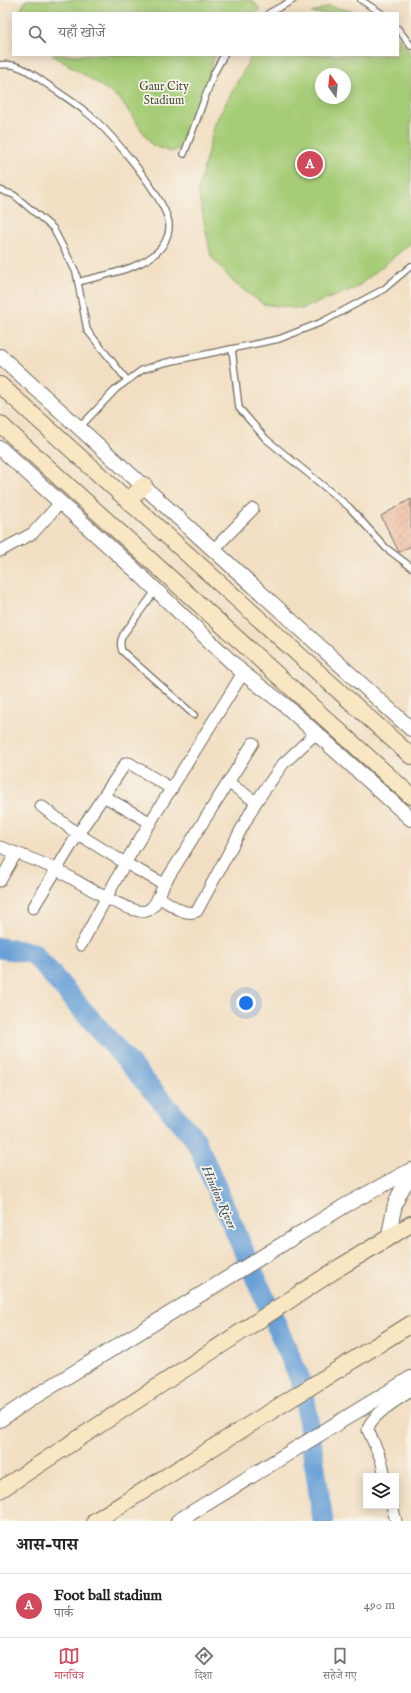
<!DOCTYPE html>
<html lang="hi">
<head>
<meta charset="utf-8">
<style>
	body { margin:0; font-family:"IM FELL English","Noto Serif Devanagari",serif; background:#f6f6f6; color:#202124 }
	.controls { position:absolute; right:12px; bottom:12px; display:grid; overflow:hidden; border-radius:0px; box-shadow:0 2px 10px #0003 }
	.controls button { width:36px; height:36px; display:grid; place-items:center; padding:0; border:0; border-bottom:1px solid #e0e0e0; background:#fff; color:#202124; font:20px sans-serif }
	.compass { position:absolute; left:315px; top:68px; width:36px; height:36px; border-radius:50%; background:#fff; box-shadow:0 2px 10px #0003; rotate:345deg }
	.you { position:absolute; left:246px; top:1003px; width:14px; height:14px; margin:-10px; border:3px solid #fff; border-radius:50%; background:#1a73e8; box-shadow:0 0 0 6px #1a73e833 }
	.badge { display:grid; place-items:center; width:26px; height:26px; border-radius:50%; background:#d1495b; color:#fff; font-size:13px; font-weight:700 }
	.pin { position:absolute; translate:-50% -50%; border:2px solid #fff; box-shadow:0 1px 4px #0006 }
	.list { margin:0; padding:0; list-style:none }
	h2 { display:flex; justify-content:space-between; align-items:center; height:52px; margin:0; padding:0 16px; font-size:17px }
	h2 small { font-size:13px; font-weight:400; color:#757577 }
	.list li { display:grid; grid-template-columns:26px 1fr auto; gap:12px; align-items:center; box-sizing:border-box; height:64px; padding:0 16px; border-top:1px solid #e0e0e0 }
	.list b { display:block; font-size:15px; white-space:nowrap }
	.list p { margin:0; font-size:13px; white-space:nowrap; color:#757577 }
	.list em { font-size:13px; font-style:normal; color:#757577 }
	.icon { flex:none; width:22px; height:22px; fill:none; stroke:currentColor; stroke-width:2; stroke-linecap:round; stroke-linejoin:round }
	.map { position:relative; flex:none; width:411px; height:1521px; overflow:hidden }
	.search { position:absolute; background:#fff; box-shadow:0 2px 10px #0003; left:12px; right:12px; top:12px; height:44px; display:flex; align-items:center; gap:10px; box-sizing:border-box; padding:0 14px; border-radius:0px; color:#757577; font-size:15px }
	.sheet { height:116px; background:#fff }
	nav { display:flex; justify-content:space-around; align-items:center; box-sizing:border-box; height:56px; border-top:1px solid #e0e0e0; background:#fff; font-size:11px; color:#757577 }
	nav a { display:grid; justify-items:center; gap:2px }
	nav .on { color:#d1495b }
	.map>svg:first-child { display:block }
	.green { fill:#a5cc76; stroke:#687c50; fill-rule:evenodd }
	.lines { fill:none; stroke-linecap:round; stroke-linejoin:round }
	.river { stroke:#69a0d7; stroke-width:21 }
	.building { fill:url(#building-cross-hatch) }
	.service-casing { stroke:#716a60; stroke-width:8 }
	.minor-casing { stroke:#716a60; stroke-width:13 }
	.tertiary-casing { stroke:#716a60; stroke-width:16 }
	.secondary-casing { stroke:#716a60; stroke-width:18 }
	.service { stroke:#fff; stroke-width:5.5 }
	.minor { stroke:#fff; stroke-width:11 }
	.tertiary { stroke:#fff; stroke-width:14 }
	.secondary { stroke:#f9e7c3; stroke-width:16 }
	.labels { text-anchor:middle; stroke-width:3.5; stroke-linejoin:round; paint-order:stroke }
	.park-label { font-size:12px; fill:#4a533e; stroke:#f7f3e8 }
	.water-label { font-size:13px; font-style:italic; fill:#415467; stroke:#f7f3e8 }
</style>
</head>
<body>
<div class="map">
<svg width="411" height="1521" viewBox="0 0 411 1521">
	<defs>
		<pattern id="building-cross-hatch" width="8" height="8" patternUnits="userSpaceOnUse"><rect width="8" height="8" fill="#efb396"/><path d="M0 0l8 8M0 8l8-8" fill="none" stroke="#cd9a81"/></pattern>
	</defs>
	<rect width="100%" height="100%" fill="#f7f3e8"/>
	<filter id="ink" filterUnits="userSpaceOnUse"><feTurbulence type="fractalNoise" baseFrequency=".025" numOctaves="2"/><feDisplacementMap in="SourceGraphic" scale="8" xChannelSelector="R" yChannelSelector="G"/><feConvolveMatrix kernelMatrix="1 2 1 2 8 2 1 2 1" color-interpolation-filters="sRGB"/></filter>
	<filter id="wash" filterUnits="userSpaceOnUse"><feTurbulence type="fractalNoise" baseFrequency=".012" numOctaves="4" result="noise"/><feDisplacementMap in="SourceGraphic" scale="16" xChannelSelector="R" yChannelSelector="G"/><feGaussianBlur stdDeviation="0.9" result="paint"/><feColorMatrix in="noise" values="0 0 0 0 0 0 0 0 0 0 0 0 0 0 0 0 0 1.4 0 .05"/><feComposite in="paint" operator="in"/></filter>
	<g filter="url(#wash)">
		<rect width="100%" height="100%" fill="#f2dfc3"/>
		<!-- green -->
		<g class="green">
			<path d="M 26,0 L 252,0 L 260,9 L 255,13 L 19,13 Z"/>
			<path d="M 329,6 L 361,13 L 311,13 Z"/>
			<path d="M 398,36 L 411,54 L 411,243 L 356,288 L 301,309 L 263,304 L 233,282 L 211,256 L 198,191 L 215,123 L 252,55 L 398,55 ZM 321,74 L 345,74 L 345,98 L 321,98 Z"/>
			<path d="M 52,55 L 217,55 L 213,60 L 198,112 L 183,148 L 170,152 L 152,145 L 120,99 L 94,81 Z"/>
		</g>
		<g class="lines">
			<!-- river -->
			<path class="river" d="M 0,948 L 33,953 L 195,1139 L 303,1386 L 323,1521"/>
		</g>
		<g id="blocks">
			<!-- building -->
			<path class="building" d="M 411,499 L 411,546 L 399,552 L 381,516 Z"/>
		</g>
	</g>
	<g filter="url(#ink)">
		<use href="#blocks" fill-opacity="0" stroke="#716a60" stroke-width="1"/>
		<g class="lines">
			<defs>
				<g id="service">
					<path d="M 361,0 L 381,13"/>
					<path d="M 269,13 L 293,0"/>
					<path d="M 398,29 L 411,46"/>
					<path d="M 0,65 C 21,62 34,76 51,87 C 62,95 75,103 86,112 C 110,131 159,190 168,219 C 171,229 167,240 161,248 C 144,269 103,275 78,282"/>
					<path d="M 184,154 L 214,73 L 224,55"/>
					<path d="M 0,190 L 14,195 L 53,228 L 76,272 L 87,330 L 127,380"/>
					<path d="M 232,349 L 239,408 L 266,439 L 349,507 L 386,548 L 411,567"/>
					<path d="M 80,427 L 116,389 L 142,370 L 163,363 L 279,339 L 322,322 L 384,289 L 411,266"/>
					<path d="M 156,590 L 123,635 C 120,641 120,644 122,651 L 194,715"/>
				</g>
				<g id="minor">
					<path d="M 214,549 L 253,509"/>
					<path d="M 0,551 L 33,533 L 60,503"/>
					<path d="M 229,783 L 256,802"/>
					<path d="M 105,797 L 151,823"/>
					<path d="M 41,806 L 78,834 L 125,863 L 164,884"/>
					<path d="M 0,847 C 19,854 39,861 57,870 C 73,878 131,916 146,911 C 156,908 160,893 164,884 L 253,743"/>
					<path d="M 0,881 L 16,853"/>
					<path d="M 158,897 C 170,903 184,917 197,911 L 256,802 L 283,764 L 316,733"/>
					<path d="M 33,908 L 78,834 L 126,763 L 129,763 L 172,789"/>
					<path d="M 81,945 L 125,863 L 243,673"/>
					<path d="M 385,1476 L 381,1459 L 368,1430 C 369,1416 400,1398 411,1391"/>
					<path d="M 392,1506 L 396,1521"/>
				</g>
				<g id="tertiary">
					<path d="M 0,356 L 411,729"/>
					<path d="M 0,448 L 134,569 L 243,673 L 286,706 L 411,819"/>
					<path d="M 389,1237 C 393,1210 394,1198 411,1176"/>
					<path d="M 0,1420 L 31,1399 L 346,1205 L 411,1170"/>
					<path d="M 178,1521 L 411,1378"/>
				</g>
				<g id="secondary">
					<path d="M 0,385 L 411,756"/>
					<path d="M 0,424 L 411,796"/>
					<path d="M 128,501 L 144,485"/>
					<path d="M 0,1490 L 340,1267 L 411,1224"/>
					<path d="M 95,1521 L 411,1324"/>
				</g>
			</defs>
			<!-- service casing -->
			<use href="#service" class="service-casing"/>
			<!-- minor casing -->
			<use href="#minor" class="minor-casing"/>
			<!-- tertiary casing -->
			<use href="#tertiary" class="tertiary-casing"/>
			<!-- secondary casing -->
			<use href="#secondary" class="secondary-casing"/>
			<!-- service -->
			<use href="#service" class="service"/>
			<!-- minor -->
			<use href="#minor" class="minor"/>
			<!-- tertiary -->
			<use href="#tertiary" class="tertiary"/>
			<!-- secondary -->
			<use href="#secondary" class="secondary"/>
		</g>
	</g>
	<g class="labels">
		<!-- park labels -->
		<g class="park-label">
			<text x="164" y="90">Gaur City<tspan x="164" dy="14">Stadium</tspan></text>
		</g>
		<!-- water labels -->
		<g class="water-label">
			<text transform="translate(220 1197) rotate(66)" y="5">Hindon River</text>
		</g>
	</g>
</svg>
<div class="controls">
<button><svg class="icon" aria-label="layers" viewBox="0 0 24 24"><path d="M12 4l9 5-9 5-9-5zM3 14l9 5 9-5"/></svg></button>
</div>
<svg class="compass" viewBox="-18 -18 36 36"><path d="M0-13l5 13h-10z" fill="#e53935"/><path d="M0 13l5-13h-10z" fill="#757577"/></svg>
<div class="you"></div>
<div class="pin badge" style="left:310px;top:164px">A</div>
<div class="search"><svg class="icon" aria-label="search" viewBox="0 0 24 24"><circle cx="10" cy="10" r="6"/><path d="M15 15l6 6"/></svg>यहाँ खोजें</div>
</div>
<section class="sheet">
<h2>आस-पास<small></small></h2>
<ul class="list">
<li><span class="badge">A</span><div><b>Foot ball stadium</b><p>पार्क</p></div><em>490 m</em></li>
</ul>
</section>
<nav>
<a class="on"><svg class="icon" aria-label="map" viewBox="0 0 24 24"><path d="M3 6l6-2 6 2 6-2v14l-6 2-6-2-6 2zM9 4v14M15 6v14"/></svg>मानचित्र</a>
<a><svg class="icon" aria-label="directions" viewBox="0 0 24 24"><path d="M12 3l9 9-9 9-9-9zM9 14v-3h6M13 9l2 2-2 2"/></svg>दिशा</a>
<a><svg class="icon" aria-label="saved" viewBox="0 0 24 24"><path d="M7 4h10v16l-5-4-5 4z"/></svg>सहेजे गए</a>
</nav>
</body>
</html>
